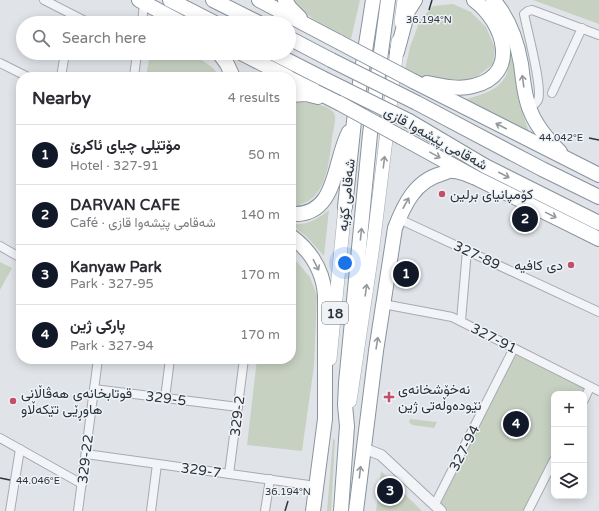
<!DOCTYPE html>
<html lang="en">
<head>
<meta charset="utf-8">
<style>
	body { margin:0; font-family:"Varela Round",Vazirmatn,sans-serif; background:#f2f2f3; color:#2b2b33 }
	.controls { position:absolute; right:12px; bottom:12px; display:grid; overflow:hidden; border-radius:8px; box-shadow:0 2px 10px #0003 }
	.controls button { width:36px; height:36px; display:grid; place-items:center; padding:0; border:0; border-bottom:1px solid #e1e1e2; background:#fff; color:#2b2b33; font:20px sans-serif }
	.you { position:absolute; left:345px; top:263px; width:14px; height:14px; margin:-10px; border:3px solid #fff; border-radius:50%; background:#1a73e8; box-shadow:0 0 0 6px #1a73e833 }
	.badge { display:grid; place-items:center; width:26px; height:26px; border-radius:50%; background:#111827; color:#fff; font-size:13px; font-weight:700 }
	.pin { position:absolute; translate:-50% -50%; border:2px solid #fff; box-shadow:0 1px 4px #0006 }
	.list { margin:0; padding:0; list-style:none }
	h2 { display:flex; justify-content:space-between; align-items:center; height:52px; margin:0; padding:0 16px; font-size:17px }
	h2 small { font-size:13px; font-weight:400; color:#7c7c81 }
	.list li { display:grid; grid-template-columns:26px 1fr auto; gap:12px; align-items:center; box-sizing:border-box; height:60px; padding:0 16px; border-top:1px solid #e1e1e2 }
	.list b { display:block; font-size:15px; white-space:nowrap }
	.list p { margin:0; font-size:13px; white-space:nowrap; color:#7c7c81 }
	.list em { font-size:13px; font-style:normal; color:#7c7c81 }
	.icon { flex:none; width:22px; height:22px; fill:none; stroke:currentColor; stroke-width:2; stroke-linecap:round; stroke-linejoin:round }
	.map { position:relative; flex:none; width:599px; height:511px; overflow:hidden }
	.search { position:absolute; background:#fff; box-shadow:0 2px 10px #0003; left:16px; top:16px; width:280px; height:44px; display:flex; align-items:center; gap:10px; box-sizing:border-box; padding:0 14px; border-radius:22px; color:#7c7c81; font-size:15px }
	.panel { position:absolute; background:#fff; box-shadow:0 2px 10px #0003; left:16px; top:72px; width:280px; height:292px; border-radius:16px }
	.map>svg:first-child { display:block }
	.green { fill:#c7d1c2 }
	.lines { fill:none; stroke-linecap:round; stroke-linejoin:round }
	.minor-casing { stroke:#a6abb2; stroke-width:10 }
	.tertiary-casing { stroke:#a6abb2; stroke-width:12 }
	.primary-casing { stroke:#a1a9b3; stroke-width:14 }
	.trunk-casing { stroke:#89939d; stroke-width:16 }
	.minor { stroke:#f3f4f7; stroke-width:8 }
	.tertiary { stroke:#f3f4f7; stroke-width:10 }
	.primary { stroke:#fff; stroke-width:13 }
	.trunk { stroke:#fff; stroke-width:14 }
	.trunk-bridge-casing { stroke:#89939d; stroke-width:16; stroke-linecap:butt }
	.trunk-bridge { stroke:#fff; stroke-width:14 }
	.oneway { stroke:#94999e }
	.ticks { fill:none; stroke:#2a333e; stroke-width:1.5 }
	.poi-dot { fill:#c34f6b; stroke:#f0f3f6; stroke-width:1.5 }
	.labels { text-anchor:middle; stroke-width:3; stroke-linejoin:round; paint-order:stroke }
	.shield { fill:#f0f3f6; stroke:#656d75; stroke-width:1 }
	.shield-label { font-size:13px; font-weight:bold; fill:#2a333e }
	.street-label { font-size:14px; fill:#2a333e; stroke:#f0f3f6 }
	.poi-label { font-size:14px; fill:#2a333e; stroke:#f0f3f6; text-anchor:start }
	.ticks-label { font-size:10px; text-anchor:middle; fill:#2a333e; stroke:#f0f3f6; stroke-width:3; stroke-linejoin:round; paint-order:stroke }
</style>
</head>
<body>
<div class="map">
<svg width="599" height="511" viewBox="0 0 599 511">
	<rect width="100%" height="100%" fill="#e0e4e8"/>
	<!-- green -->
	<g class="green">
		<path d="M 291,0 L 360,0 L 351,39 C 329,28 308,19 291,0 Z"/>
		<path d="M 533,0 L 599,0 L 599,24 Z"/>
		<path d="M 453,4 L 471,12 L 486,27 L 495,48 L 493,64 L 474,79 L 457,81 L 429,80 L 405,69 L 410,47 L 420,20 L 433,6 Z"/>
		<path d="M 150,53 L 192,53 L 213,68 L 220,77 L 146,77 Z"/>
		<path d="M 514,56 L 519,102 L 530,135 L 466,99 C 481,95 501,90 507,73 C 508,68 509,63 510,58 Z"/>
		<path d="M 297,102 C 308,103 327,103 334,113 C 337,119 333,131 332,138 C 329,164 326,205 291,206 L 291,103 Z"/>
		<path d="M 329,210 L 324,256 L 307,237 L 291,224 C 306,226 318,219 329,210 Z"/>
		<path d="M 291,258 L 297,262 L 310,277 L 317,296 L 314,366 L 302,451 L 247,445 L 257,359 L 291,359 Z"/>
		<path d="M 0,262 L 12,268 L 0,290 Z"/>
		<path d="M 515,352 L 587,388 L 584,394 L 554,394 L 554,454 L 526,511 L 448,511 L 439,502 Z"/>
		<path d="M 410,419 L 437,422 L 434,428 L 412,425 L 409,422 Z"/>
		<path d="M 333,439 L 335,440 L 331,511 L 327,511 Z"/>
		<path d="M 381,471 L 422,511 L 376,511 Z"/>
	</g>
	<g class="lines">
		<defs>
			<g id="minor">
				<path d="M 44,0 L 89,23"/>
				<path d="M 142,23 L 144,3"/>
				<path d="M 0,63 L 28,77"/>
				<path d="M 61,77 L 65,53"/>
				<path d="M 134,77 L 137,53"/>
				<path d="M 552,93 L 582,28"/>
				<path d="M 529,109 C 532,106 536,104 538,100 C 543,88 527,30 524,14 L 528,11 L 532,10 L 599,35"/>
				<path d="M 399,219 L 599,312"/>
				<path d="M 0,246 L 21,258"/>
				<path d="M 383,304 L 452,317 L 599,391"/>
				<path d="M 461,321 L 467,250"/>
				<path d="M 94,389 L 238,407"/>
				<path d="M 165,398 L 170,359"/>
				<path d="M 584,400 L 590,387"/>
				<path d="M 0,438 L 82,484"/>
				<path d="M 86,454 L 316,486"/>
				<path d="M 229,474 L 244,359"/>
				<path d="M 435,504 L 514,348"/>
				<path d="M 10,511 L 20,449"/>
				<path d="M 78,511 L 98,359"/>
				<path d="M 151,511 L 157,464"/>
				<path d="M 265,511 L 270,479"/>
				<path d="M 528,511 L 554,460"/>
			</g>
			<path id="tertiary" d="M 363,448 L 381,455 L 441,511"/>
			<g id="primary">
				<path d="M 401,22 L 404,0"/>
				<path d="M 330,359 L 345,207"/>
				<path d="M 350,401 L 373,246 L 398,41"/>
			</g>
			<g id="trunk">
				<path d="M 139,0 L 182,23"/>
				<path d="M 170,0 L 215,23"/>
				<path d="M 213,0 L 259,23"/>
				<path d="M 259,0 L 339,42"/>
				<path d="M 285,0 L 290,8 L 300,18"/>
				<path d="M 493,0 C 509,18 517,41 521,64 C 523,79 524,96 530,110 C 536,126 548,140 560,152"/>
				<path d="M 289,38 L 331,60"/>
				<path d="M 397,52 L 408,11 L 415,0"/>
				<path d="M 219,53 L 227,64 L 233,77"/>
				<path d="M 241,53 L 288,77"/>
				<path d="M 273,53 L 322,78"/>
				<path d="M 291,79 L 339,103"/>
				<path d="M 413,81 L 599,175"/>
				<path d="M 427,83 C 442,86 458,90 473,86 C 521,75 504,22 474,0"/>
				<path d="M 291,95 L 306,94 L 318,97"/>
				<path d="M 417,103 L 542,169 L 599,197"/>
				<path d="M 409,121 L 485,166 L 599,223"/>
				<path d="M 401,137 L 474,177 L 599,239"/>
				<path d="M 345,207 L 354,121 L 373,0"/>
				<path d="M 291,214 C 338,217 333,161 349,132"/>
				<path d="M 291,236 C 311,251 323,271 325,295 L 325,419 L 313,511"/>
				<path d="M 341,511 L 347,426 L 345,405 L 346,383 L 370,134 L 388,0"/>
				<path d="M 356,511 L 376,351 L 395,228 C 404,205 415,181 441,174 C 445,173 449,170 453,171 C 460,171 468,175 474,177"/>
			</g>
		</defs>
		<!-- minor casing -->
		<use href="#minor" class="minor-casing"/>
		<!-- tertiary casing -->
		<use href="#tertiary" class="tertiary-casing"/>
		<!-- primary casing -->
		<use href="#primary" class="primary-casing"/>
		<!-- trunk casing -->
		<use href="#trunk" class="trunk-casing"/>
		<!-- minor -->
		<use href="#minor" class="minor"/>
		<!-- tertiary -->
		<use href="#tertiary" class="tertiary"/>
		<!-- primary -->
		<use href="#primary" class="primary"/>
		<!-- trunk -->
		<use href="#trunk" class="trunk"/>
		<defs>
			<g id="trunk-bridge">
				<path d="M 339,42 L 413,81"/>
				<path d="M 331,60 L 417,103"/>
				<path d="M 322,78 L 409,121"/>
				<path d="M 339,103 L 401,137"/>
			</g>
		</defs>
		<!-- trunk-bridge casing -->
		<use href="#trunk-bridge" class="trunk-bridge-casing"/>
		<!-- trunk-bridge -->
		<use href="#trunk-bridge" class="trunk-bridge"/>
	</g>
	<!-- one-way arrows -->
	<defs><path id="oneway-shaft" d="M-6 0H5M1.5-3L5.5 0L1.5 3" fill="none" stroke-width="1.6" stroke-linecap="round" stroke-linejoin="round"/></defs>
	<g class="oneway">
		<use href="#oneway-shaft" transform="translate(523 81) rotate(-98)"/>
		<use href="#oneway-shaft" transform="translate(501 126) rotate(-153)"/>
		<use href="#oneway-shaft" transform="translate(435 155) rotate(29)"/>
		<use href="#oneway-shaft" transform="translate(384 162) rotate(-83)"/>
		<use href="#oneway-shaft" transform="translate(504 175) rotate(27)"/>
		<use href="#oneway-shaft" transform="translate(406 203) rotate(-61)"/>
		<use href="#oneway-shaft" transform="translate(551 215) rotate(26)"/>
		<use href="#oneway-shaft" transform="translate(361 234) rotate(-84)"/>
		<use href="#oneway-shaft" transform="translate(316 265) rotate(63)"/>
		<use href="#oneway-shaft" transform="translate(366 290) rotate(-82)"/>
		<use href="#oneway-shaft" transform="translate(377 343) rotate(-81)"/>
		<use href="#oneway-shaft" transform="translate(360 472) rotate(-83)"/>
	</g>
	<!-- ticks -->
	<path class="ticks" d="M 429,10 L 432,0M 589,138 L 599,140M 0,478 L 10,480M 285,511 L 288,501"/>
	<!-- markers -->
	<g class="poi-dot">
		<circle cx="442" cy="194" r="4"/>
		<circle cx="571" cy="265" r="4"/>
		<path d="M387 391h4v4h4v4h-4v4h-4v-4h-4v-4h4z"/>
		<circle cx="13" cy="401" r="4"/>
	</g>
	<g class="labels">
		<!-- shield labels -->
		<rect class="shield" x="322" y="302" width="26" height="22" rx="3"/>
		<g class="shield-label">
			<text x="335" y="318">18</text>
		</g>
		<!-- street labels -->
		<g class="street-label">
			<text transform="translate(436 138) rotate(29)" y="5">شەقامی پێشەوا قازی</text>
			<text transform="translate(346 195) rotate(-84)" y="5">شەقامی کۆیە</text>
			<text transform="translate(477 255) rotate(25)" y="5">327-89</text>
			<text transform="translate(494 338) rotate(27)" y="5">327-91</text>
			<text transform="translate(166 398) rotate(7)" y="5">329-5</text>
			<text transform="translate(237 416) rotate(-83)" y="5">329-2</text>
			<text transform="translate(464 448) rotate(-63)" y="5">327-94</text>
			<text transform="translate(85 459) rotate(-83)" y="5">329-22</text>
			<text transform="translate(201 470) rotate(8)" y="5">329-7</text>
		</g>
		<!-- poi labels -->
		<g class="poi-label">
			<text x="450" y="199">کۆمپانیای برلین</text>
			<text x="563" y="270" text-anchor="end">دى كافيه</text>
			<text x="398" y="394">نەخۆشخانەی<tspan x="398" dy="16">نێودەوڵەتی ژین</tspan></text>
			<text x="21" y="398">قوتابخانەی هەڤاڵانی<tspan x="21" dy="16">هاوڕێی تێکەڵاو</tspan></text>
		</g>
	</g>
	<g class="ticks-label">
		<text x="429" y="23">36.194°N</text>
		<text x="561" y="141">44.042°E</text>
		<text x="38" y="484">44.046°E</text>
		<text x="288" y="495">36.194°N</text>
	</g>
</svg>
<div class="controls">
<button>+</button>
<button>−</button>
<button><svg class="icon" aria-label="layers" viewBox="0 0 24 24"><path d="M12 4l9 5-9 5-9-5zM3 14l9 5 9-5"/></svg></button>
</div>
<div class="you"></div>
<div class="pin badge" style="left:406px;top:274px">1</div>
<div class="pin badge" style="left:525px;top:219px">2</div>
<div class="pin badge" style="left:390px;top:491px">3</div>
<div class="pin badge" style="left:516px;top:424px">4</div>
<div class="search"><svg class="icon" aria-label="search" viewBox="0 0 24 24"><circle cx="10" cy="10" r="6"/><path d="M15 15l6 6"/></svg>Search here</div>
<section class="panel">
<h2>Nearby<small>4 results</small></h2>
<ul class="list">
<li><span class="badge">1</span><div><b>مۆتێلی چیای ئاکرێ</b><p>Hotel · 327-91</p></div><em>50 m</em></li>
<li><span class="badge">2</span><div><b>DARVAN CAFE</b><p>Café · شەقامی پێشەوا قازی</p></div><em>140 m</em></li>
<li><span class="badge">3</span><div><b>Kanyaw Park</b><p>Park · 327-95</p></div><em>170 m</em></li>
<li><span class="badge">4</span><div><b>پارکی ژین</b><p>Park · 327-94</p></div><em>170 m</em></li>
</ul>
</section>
</div>
</body>
</html>
